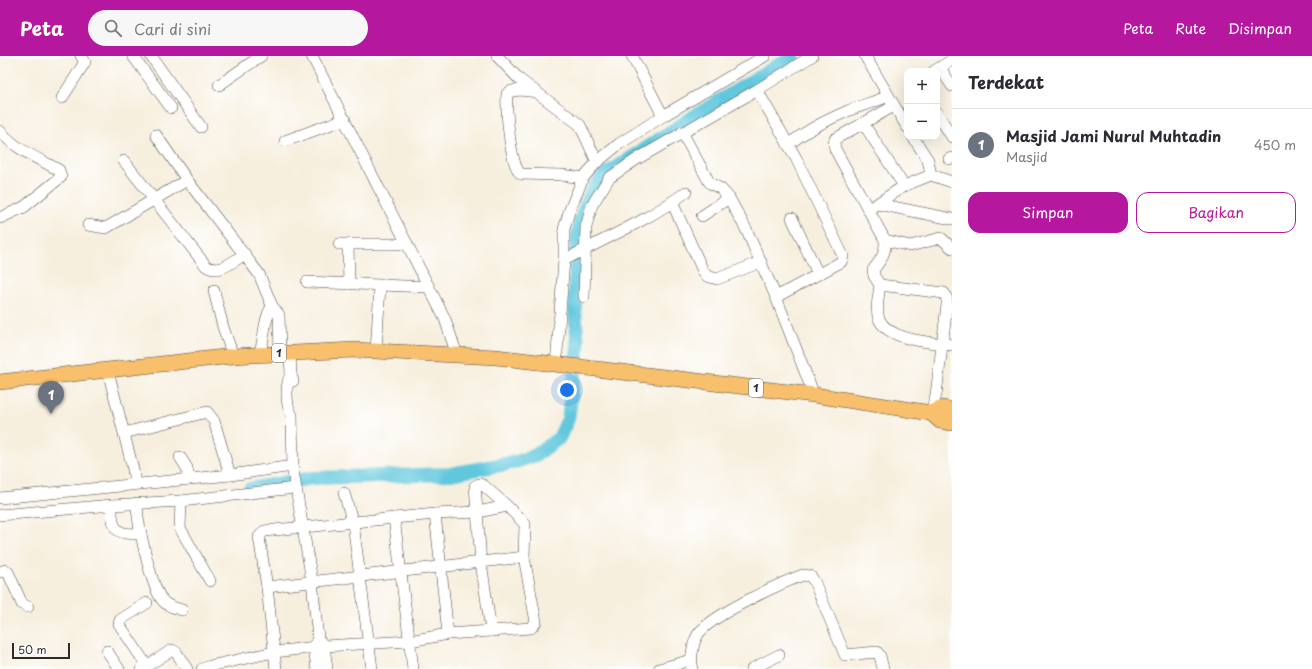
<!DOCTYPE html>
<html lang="id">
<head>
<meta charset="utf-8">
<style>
	body { margin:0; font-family:"Playpen Sans",sans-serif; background:#f7f7f7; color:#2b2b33 }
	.controls { position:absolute; right:12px; top:12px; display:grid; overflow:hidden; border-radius:8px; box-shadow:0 4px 16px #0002 }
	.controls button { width:36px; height:36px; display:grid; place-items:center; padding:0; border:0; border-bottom:1px solid #e1e1e2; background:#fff; color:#2b2b33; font:20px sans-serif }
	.scale { position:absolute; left:12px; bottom:10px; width:58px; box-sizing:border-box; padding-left:4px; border:2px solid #2b2b2b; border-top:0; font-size:11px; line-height:14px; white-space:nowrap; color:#2b2b2b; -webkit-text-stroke:3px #fff; paint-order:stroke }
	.you { position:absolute; left:567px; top:334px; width:14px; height:14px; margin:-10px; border:3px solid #fff; border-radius:50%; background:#1a73e8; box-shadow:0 0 0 6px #1a73e833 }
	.badge { display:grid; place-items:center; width:26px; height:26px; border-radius:50%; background:#b5179e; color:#fff; font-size:13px; font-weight:700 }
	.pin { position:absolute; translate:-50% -33px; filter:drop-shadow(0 1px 2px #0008) }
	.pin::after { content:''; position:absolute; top:21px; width:14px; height:12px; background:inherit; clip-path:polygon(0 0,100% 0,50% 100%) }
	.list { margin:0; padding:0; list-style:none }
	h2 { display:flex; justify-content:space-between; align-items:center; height:52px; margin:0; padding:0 16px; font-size:17px }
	h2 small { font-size:13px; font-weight:400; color:#7c7c81 }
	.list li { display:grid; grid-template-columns:26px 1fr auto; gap:12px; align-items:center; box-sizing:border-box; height:72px; padding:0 16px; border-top:1px solid #e1e1e2 }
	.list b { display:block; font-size:15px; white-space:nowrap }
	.list p { margin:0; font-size:13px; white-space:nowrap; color:#7c7c81 }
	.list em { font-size:13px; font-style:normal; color:#7c7c81 }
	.actions { display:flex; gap:8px; padding:12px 16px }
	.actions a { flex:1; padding:9px 0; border:1px solid #b5179e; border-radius:12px; text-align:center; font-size:14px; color:#b5179e }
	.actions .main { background:#b5179e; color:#fff }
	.icon { flex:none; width:22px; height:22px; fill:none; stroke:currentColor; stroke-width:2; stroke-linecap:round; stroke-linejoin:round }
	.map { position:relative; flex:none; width:952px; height:613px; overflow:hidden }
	header { display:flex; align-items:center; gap:24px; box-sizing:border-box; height:56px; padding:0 20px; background:#b5179e; color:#fff }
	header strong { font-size:19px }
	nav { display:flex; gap:22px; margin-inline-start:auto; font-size:14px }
	.search { width:280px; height:36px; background:#f7f7f7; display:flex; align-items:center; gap:10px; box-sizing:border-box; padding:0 14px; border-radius:22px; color:#7c7c81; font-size:15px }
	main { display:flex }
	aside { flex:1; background:#fff }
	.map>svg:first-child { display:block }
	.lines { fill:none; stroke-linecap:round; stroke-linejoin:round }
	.river { stroke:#60c7dd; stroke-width:14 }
	.minor-casing { stroke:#4a4846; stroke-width:12 }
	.highway-casing { stroke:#4a4846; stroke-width:16 }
	.minor { stroke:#fff; stroke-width:11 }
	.highway { stroke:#f8bf6c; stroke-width:15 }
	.labels { text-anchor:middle; stroke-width:3; stroke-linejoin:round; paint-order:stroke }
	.shield { fill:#fff; stroke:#6b6b6b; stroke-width:1 }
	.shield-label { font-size:11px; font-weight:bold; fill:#2b2b2b }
</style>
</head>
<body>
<header>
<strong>Peta</strong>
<div class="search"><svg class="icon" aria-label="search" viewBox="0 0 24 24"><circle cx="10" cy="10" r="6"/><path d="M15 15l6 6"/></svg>Cari di sini</div>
<nav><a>Peta</a><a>Rute</a><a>Disimpan</a></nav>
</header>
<main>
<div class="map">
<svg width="952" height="613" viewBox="0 0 952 613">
	<rect width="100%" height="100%" fill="#fff"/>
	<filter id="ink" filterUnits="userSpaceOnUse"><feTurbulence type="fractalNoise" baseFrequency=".025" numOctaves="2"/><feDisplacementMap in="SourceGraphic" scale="8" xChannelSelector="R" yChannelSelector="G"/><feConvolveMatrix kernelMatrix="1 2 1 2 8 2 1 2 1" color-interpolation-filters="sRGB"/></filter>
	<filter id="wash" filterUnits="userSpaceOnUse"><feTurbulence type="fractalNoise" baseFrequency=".012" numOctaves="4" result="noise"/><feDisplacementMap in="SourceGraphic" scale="16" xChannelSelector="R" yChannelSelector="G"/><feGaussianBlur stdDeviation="0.9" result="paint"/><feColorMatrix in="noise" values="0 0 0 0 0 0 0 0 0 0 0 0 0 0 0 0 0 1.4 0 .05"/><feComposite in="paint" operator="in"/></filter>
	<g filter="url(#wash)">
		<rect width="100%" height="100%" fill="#f7efde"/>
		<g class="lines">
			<!-- river -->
			<path class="river" d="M 250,433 L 311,422 L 450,418 L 516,406 L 536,399 L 559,382 L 568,363 L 578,292 L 575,254 L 576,188 L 581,162 L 591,136 L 604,119 L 693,61 L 793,0"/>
		</g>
	</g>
	<g filter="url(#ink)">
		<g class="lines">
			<defs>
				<g id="minor">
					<path d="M 133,0 L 171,52"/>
					<path d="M 151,0 L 201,71"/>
					<path d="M 312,0 L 445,263 L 457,299"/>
					<path d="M 497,0 L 519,23 L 580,69 L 597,106"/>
					<path d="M 632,0 L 663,60"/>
					<path d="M 865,0 L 907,71"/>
					<path d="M 940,12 L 952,30"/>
					<path d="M 934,15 L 952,4"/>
					<path d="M 219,29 L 261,0"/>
					<path d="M 757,34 L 796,102 L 843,200 L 841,206 L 776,241"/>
					<path d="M 537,36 C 528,35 514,31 507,38 C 506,53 510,111 521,118 L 561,119 L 583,122"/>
					<path d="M 62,42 L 85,6 L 81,0"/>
					<path d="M 894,50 L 835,83 L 834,87 L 835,93 L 885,184 C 886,197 881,204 873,214 L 874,220 L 880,229 C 879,239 875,252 879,263 C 889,285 930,286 952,289"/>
					<path d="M 937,57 L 952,81"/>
					<path d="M 863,67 L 904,130 L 869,153"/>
					<path d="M 0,75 C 15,93 39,103 59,114 L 61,121 L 24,151 L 0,162"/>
					<path d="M 682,76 L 708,124 L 710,127 L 721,133 L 729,142 L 746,173 L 776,241 L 814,339"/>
					<path d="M 156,79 L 187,124 L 259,218 L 272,250 L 279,259 L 280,297"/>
					<path d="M 285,85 L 345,63"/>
					<path d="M 788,89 C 806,74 829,63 850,54 C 863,49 875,46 888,40"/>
					<path d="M 949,103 L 952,102"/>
					<path d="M 124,105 L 206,210 C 219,219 233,205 245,198"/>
					<path d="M 931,119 L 952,126"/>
					<path d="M 904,130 L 931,119 L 928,104 L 913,81"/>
					<path d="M 672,146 L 703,215 L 707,220 L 717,223 L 761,206"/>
					<path d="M 878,148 L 952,163"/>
					<path d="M 702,160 L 729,142"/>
					<path d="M 792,162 L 818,218"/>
					<path d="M 88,169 L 106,172 L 187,124"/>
					<path d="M 885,184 L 910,190 L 941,182 L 952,192"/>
					<path d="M 339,188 L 407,188"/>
					<path d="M 348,189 L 349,228"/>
					<path d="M 564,204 C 606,182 649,164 686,136"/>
					<path d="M 307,226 L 429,231"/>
					<path d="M 880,229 L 944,237 L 947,243 L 947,249 L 936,339 L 931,357"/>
					<path d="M 214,235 L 223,271 L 233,300"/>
					<path d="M 584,241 L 586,171 L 592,149 L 609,122 L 637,103 L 757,34 L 812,0"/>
					<path d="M 290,296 L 291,319 L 293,325"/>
					<path d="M 376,296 L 380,230"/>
					<path d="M 259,299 C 265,283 263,264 272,250"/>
					<path d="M 556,309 L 564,204 L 564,173 L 569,156 L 583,122 L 597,106 L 619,88 L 663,60 L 765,0"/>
					<path d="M 108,315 L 133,413 L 135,428"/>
					<path d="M 291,319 C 285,327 286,351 292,359 L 293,415 L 312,525 L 318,582 L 314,591 L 317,613"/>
					<path d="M 124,377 L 207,356 L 214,365 L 230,419"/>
					<path d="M 180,401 L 187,412 L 189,423"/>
					<path d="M 344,437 L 353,467 L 372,613"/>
					<path d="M 0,442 L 230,419 L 293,410"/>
					<path d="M 181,445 L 180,472 L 210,525"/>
					<path d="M 137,447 C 137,466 151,532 163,545 C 168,551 176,552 182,554"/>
					<path d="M 112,449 C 111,474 117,480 141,477"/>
					<path d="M 435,458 L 448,578"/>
					<path d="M 0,459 L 112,449 L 181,445 L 295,432"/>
					<path d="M 394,462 L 413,613"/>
					<path d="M 0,516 L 5,514 L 8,516 L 22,548 L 28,551"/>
					<path d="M 491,575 L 481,506 L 524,501"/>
					<path d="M 319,584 L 324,590 L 327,613"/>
					<path d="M 107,595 L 119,613"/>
					<path d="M 147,610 L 119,568 L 120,564 L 147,547"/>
					<path d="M 142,613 L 172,594 L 176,596 L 187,613"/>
					<path d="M 202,613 L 210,610 L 274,596 L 324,590 L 410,585 L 448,578 L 531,572 L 536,566 L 524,501 L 525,468 L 507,450 L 483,429 L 479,428 L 475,430 L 481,506 L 267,531"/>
					<path d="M 276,613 L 267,531 L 259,481 L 264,475 L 435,458 L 478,456 L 507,450"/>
					<path d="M 659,613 L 691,604"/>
					<path d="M 692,613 C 691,602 692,590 697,580 C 707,561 781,527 803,519 L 810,520 L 814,525 L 845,599 L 877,596 L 880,600 L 883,613"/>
					<path d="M 752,613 L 779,599"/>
				</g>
				<g id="highway">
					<path d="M 0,326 L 233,300 L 354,294 L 496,301 L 814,339 L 931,357 L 943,352 L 952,354"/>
					<path d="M 931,357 L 940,365 L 952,367"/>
				</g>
			</defs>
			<!-- minor casing -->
			<use href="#minor" class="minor-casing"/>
			<!-- highway casing -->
			<use href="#highway" class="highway-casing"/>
			<!-- minor -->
			<use href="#minor" class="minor"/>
			<!-- highway -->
			<use href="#highway" class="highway"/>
		</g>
	</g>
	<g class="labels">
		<!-- shield labels -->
		<g class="shield">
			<rect x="272" y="288" width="14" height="18" rx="3"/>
			<rect x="749" y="323" width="14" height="18" rx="3"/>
		</g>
		<g class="shield-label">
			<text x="279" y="301">1</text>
			<text x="756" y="336">1</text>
		</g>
	</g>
</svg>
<div class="controls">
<button>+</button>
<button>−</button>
</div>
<div class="scale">50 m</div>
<div class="you"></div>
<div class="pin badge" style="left:51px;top:358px;background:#6b7280">1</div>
</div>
<aside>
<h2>Terdekat<small></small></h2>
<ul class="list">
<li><span class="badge" style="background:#6b7280">1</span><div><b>Masjid Jami Nurul Muhtadin</b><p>Masjid</p></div><em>450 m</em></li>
</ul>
<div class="actions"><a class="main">Simpan</a><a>Bagikan</a></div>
</aside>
</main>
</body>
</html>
